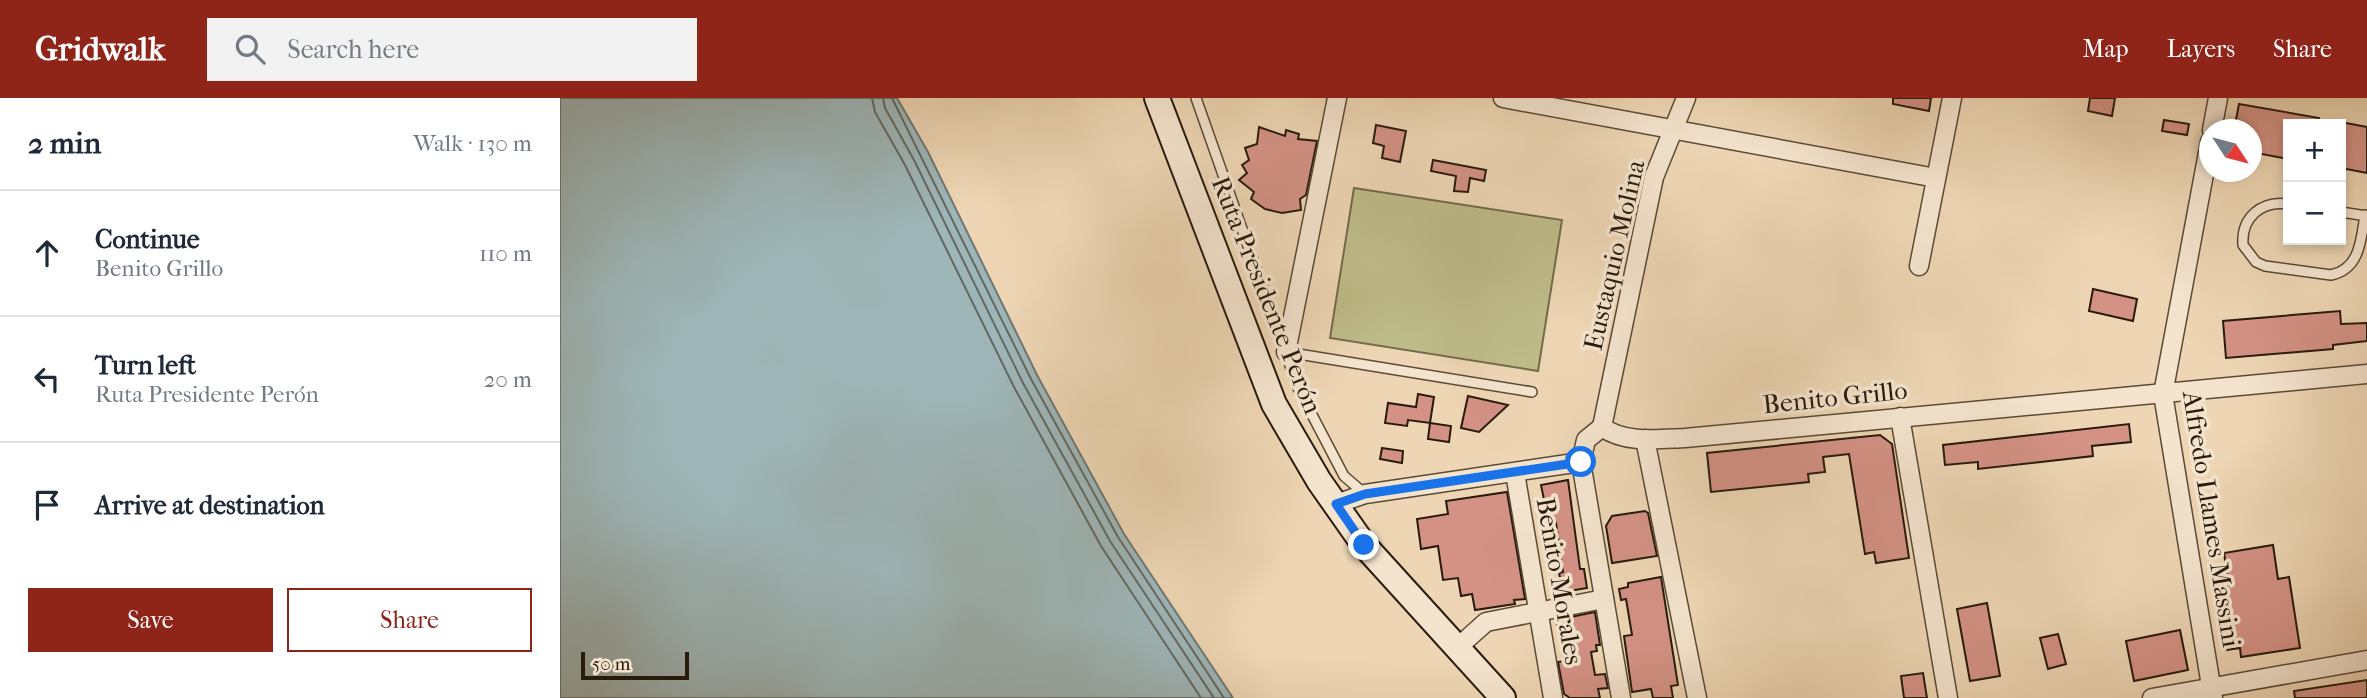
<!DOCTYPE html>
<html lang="en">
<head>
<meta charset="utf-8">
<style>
	body { margin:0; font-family:"IM FELL French Canon",serif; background:#f2f2f3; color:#1f2937 }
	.controls { position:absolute; right:21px; top:21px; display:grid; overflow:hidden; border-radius:0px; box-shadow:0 4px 10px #0003 }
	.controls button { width:63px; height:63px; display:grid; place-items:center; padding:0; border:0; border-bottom:2px solid #e0e1e3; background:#fff; color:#1f2937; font:35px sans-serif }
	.compass { position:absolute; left:1639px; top:21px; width:63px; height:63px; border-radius:50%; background:#fff; box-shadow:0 4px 10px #0003; rotate:126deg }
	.scale { position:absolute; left:21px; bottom:18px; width:108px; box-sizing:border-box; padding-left:7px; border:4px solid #281b0c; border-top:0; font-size:19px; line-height:24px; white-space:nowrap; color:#281b0c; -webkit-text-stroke:5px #f4e4ce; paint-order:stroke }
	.stop { position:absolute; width:21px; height:21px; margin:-16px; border:5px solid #1a73e8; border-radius:50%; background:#fff }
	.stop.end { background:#1a73e8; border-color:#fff; box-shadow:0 2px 7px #0008 }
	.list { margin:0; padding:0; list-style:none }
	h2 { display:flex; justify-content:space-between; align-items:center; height:91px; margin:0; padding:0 28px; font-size:30px }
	h2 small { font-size:23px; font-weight:400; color:#747a83 }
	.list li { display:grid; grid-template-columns:46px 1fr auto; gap:21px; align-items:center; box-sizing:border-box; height:126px; padding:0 28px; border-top:2px solid #e0e1e3 }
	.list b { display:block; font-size:26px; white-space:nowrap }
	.list p { margin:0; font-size:23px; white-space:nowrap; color:#747a83 }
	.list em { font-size:23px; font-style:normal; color:#747a83 }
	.actions { display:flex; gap:14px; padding:21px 28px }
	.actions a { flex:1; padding:16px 0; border:2px solid #8f2418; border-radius:0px; text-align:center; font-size:24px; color:#8f2418 }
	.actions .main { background:#8f2418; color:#fff }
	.icon { flex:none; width:38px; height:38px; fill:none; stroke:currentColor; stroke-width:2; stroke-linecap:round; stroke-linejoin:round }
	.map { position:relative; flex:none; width:1807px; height:600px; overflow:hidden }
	header { display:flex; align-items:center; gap:42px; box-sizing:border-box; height:98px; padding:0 35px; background:#8f2418; color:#fff }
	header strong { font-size:33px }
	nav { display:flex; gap:38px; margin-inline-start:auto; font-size:24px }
	.search { width:490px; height:63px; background:#f2f2f3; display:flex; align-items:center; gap:18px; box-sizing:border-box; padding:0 24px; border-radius:0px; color:#747a83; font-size:26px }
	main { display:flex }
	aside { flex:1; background:#fff }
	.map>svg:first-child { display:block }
	.green { fill:#bebc89; stroke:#736c4a; stroke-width:2 }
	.water { fill:#9eb6b8; stroke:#6f7873; stroke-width:2 }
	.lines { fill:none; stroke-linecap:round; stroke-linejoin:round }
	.shore { stroke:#636862; stroke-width:2 }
	.building { fill:#d49285; stroke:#281b0c; stroke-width:2 }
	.service-casing { stroke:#5a4a36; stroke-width:12 }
	.minor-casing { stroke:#5a4a36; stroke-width:21 }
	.secondary-casing { stroke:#281b0c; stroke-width:28 }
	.service { stroke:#f4e4ce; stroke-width:9 }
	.minor { stroke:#f4e4ce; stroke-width:18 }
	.secondary { stroke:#f4e4ce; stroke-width:24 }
	.route { stroke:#1a73e8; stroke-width:9 }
	.labels { text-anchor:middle; stroke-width:7; stroke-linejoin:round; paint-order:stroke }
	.street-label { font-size:26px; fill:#281b0c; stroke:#f4e4ce }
</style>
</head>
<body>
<header>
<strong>Gridwalk</strong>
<div class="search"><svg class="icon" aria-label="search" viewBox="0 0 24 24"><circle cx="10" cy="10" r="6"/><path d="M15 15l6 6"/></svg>Search here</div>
<nav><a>Map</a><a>Layers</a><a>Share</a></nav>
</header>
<main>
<aside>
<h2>2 min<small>Walk · 130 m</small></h2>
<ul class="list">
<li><svg class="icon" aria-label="ahead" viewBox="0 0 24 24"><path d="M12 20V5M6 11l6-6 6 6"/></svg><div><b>Continue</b><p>Benito Grillo</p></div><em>110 m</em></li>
<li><svg class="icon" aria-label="left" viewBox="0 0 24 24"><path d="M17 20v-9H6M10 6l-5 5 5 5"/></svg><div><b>Turn left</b><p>Ruta Presidente Perón</p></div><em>20 m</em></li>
<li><svg class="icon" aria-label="arrive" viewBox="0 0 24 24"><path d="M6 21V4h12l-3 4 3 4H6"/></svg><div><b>Arrive at destination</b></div></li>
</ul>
<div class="actions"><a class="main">Save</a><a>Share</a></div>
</aside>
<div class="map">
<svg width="1807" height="600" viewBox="0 0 1807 600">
	<rect width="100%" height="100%" fill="#eed6b4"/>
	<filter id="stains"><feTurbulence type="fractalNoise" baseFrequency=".00286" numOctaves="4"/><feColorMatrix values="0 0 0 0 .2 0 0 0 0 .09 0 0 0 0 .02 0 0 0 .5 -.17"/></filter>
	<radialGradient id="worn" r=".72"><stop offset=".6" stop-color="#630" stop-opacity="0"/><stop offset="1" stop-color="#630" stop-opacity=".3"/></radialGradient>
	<!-- green -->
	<path class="green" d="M 794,90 L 1002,122 L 978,273 L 770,240 Z"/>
	<!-- water -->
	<path class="water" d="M 0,0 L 337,0 L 368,54 L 477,277 L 564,436 L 673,600 L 0,600 Z"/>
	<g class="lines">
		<!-- shore -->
		<g class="shore">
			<path d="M 312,0 L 315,14 L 345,67 L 454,289 L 541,448 L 641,600"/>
			<path d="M 323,0 L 325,10 L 354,62 L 463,285 L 550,443 L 654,600"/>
			<path d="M 332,0 L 471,281 L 558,439 L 664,600"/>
		</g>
	</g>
	<!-- building -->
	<g class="building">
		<path d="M 1333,0 L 1371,0 L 1369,13 L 1333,6 Z"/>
		<path d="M 1530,0 L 1555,0 L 1552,18 L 1528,13 Z"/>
		<path d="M 1679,6 L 1759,20 L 1759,26 L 1728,26 L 1728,61 L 1691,54 L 1691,32 L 1674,32 Z"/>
		<path d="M 1604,22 L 1629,26 L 1627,37 L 1602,33 Z"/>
		<path d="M 1781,24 L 1807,29 L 1807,75 L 1781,70 Z"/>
		<path d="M 816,27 L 846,33 L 840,64 L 822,60 L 824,48 L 813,45 Z"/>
		<path d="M 699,29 L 725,38 L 726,32 L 739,36 L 738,41 L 757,43 L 746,97 L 740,101 L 741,112 L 722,115 L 705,111 L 691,101 L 694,94 L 679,82 L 687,75 L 682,67 L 689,62 L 685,50 L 697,46 Z"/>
		<path d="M 873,62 L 926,72 L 924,83 L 910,80 L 908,94 L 894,93 L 896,78 L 871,73 Z"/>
		<path d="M 1533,191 L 1577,201 L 1573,223 L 1529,213 Z"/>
		<path d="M 1780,213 L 1781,226 L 1807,225 L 1807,243 L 1773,247 L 1773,251 L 1666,260 L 1663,223 Z"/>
		<path d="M 858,296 L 874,299 L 870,325 L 848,322 L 847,328 L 825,325 L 828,305 L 856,309 Z"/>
		<path d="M 908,298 L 948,307 L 919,334 L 901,330 Z"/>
		<path d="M 870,325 L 891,328 L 889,344 L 868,341 Z"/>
		<path d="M 1569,326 L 1571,344 L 1532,348 L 1533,358 L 1418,371 L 1418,364 L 1385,367 L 1383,347 Z"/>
		<path d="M 1320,337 L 1332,346 L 1349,460 L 1316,465 L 1314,454 L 1305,456 L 1289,356 L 1263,359 L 1265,374 L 1248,376 L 1249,384 L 1151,394 L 1147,355 Z"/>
		<path d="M 822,350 L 843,353 L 842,365 L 820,361 Z"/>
		<path d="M 1008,382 L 1020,471 L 1024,471 L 1027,490 L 1003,494 L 999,475 L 1003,474 L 996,425 L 989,426 L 981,387 Z"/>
		<path d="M 947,394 L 965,501 L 954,502 L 955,506 L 915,512 L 912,496 L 901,498 L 898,480 L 883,482 L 878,448 L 861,451 L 857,421 L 888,416 L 886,403 Z"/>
		<path d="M 1085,413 L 1088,415 L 1097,458 L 1052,465 L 1046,428 L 1052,418 Z"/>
		<path d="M 1713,447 L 1718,481 L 1729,479 L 1740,550 L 1681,559 L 1680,550 L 1666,552 L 1657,490 L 1669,488 L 1664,455 Z"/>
		<path d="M 1101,479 L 1118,587 L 1111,588 L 1113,600 L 1093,600 L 1091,591 L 1072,594 L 1064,538 L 1072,537 L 1066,501 L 1061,502 L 1059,491 L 1068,489 L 1068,485 Z"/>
		<path d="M 1427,505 L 1440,578 L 1410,583 L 1397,511 Z"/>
		<path d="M 1035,514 L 1040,547 L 1036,547 L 1037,553 L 1031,554 L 1035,577 L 1045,576 L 1048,590 L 1038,591 L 1040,600 L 1010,600 L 1004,596 L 998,564 L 1004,563 L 996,522 Z"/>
		<path d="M 1620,532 L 1628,572 L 1574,583 L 1566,543 Z"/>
		<path d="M 1498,536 L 1506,566 L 1488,571 L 1480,540 Z"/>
		<path d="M 1363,575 L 1367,600 L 1344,600 L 1341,578 Z"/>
		<path d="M 1807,582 L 1807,600 L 1735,600 L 1734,593 Z"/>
	</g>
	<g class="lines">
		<defs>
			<g id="service">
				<path d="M 636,0 L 738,290 L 784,378 L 805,396"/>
				<path d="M 1728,106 C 1701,102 1681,120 1683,147 L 1696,164 L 1705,168 L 1771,177 C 1800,171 1801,142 1805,117"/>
				<path d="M 1781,114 L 1807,118"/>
				<path d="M 726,254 L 972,294"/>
			</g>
			<g id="minor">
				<path d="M 943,0 L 1376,80"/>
				<path d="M 1652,32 L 1658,0"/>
				<path d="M 1650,44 L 1603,296 L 1653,600"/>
				<path d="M 1359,168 L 1392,0"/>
				<path d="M 726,254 L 777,0"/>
				<path d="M 1340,319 L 1388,600"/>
				<path d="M 1042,329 C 1065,346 1099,341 1125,340 L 1807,276"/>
				<path d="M 1042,329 L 1094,79 L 1126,0"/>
				<path d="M 1085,341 L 1137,600"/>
				<path d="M 1021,364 L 1061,600"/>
				<path d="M 955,375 L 993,600"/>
				<path d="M 776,406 L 805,396 L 1021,364 L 1026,342 L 1042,329"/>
				<path d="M 897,550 L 926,524 L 1044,501"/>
				<path d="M 1592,600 L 1807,562"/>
			</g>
			<path id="secondary" d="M 597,0 L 714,306 L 759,383 L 804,447 L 943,600"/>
		</defs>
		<!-- service casing -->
		<use href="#service" class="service-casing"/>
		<!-- minor casing -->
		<use href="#minor" class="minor-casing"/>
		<!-- secondary casing -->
		<use href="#secondary" class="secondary-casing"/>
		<!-- service -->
		<use href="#service" class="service"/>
		<!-- minor -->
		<use href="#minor" class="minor"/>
		<!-- secondary -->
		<use href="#secondary" class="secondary"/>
	</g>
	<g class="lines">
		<!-- route -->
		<path class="route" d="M 804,447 L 776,406 L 805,396 L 1021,364"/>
	</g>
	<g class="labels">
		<!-- street labels -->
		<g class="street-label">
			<text transform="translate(1054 157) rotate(-77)" y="9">Eustaquio Molina</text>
			<text transform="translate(707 197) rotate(68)" y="9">Ruta Presidente Perón</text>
			<text transform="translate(1275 299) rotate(-6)" y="9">Benito Grillo</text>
			<text transform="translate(1652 421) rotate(81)" y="9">Alfredo Llames Massini</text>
			<text transform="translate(1000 483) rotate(80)" y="9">Benito Morales</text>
		</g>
	</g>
	<rect width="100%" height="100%" filter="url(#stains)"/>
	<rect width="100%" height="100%" fill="url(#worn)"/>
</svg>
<div class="controls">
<button>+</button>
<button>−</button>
</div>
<svg class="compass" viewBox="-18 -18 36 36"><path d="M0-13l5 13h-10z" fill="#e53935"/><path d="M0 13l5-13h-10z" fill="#747a83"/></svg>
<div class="scale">50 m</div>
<div class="stop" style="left:1021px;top:364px"></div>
<div class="stop end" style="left:804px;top:447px"></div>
</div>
</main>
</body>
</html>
